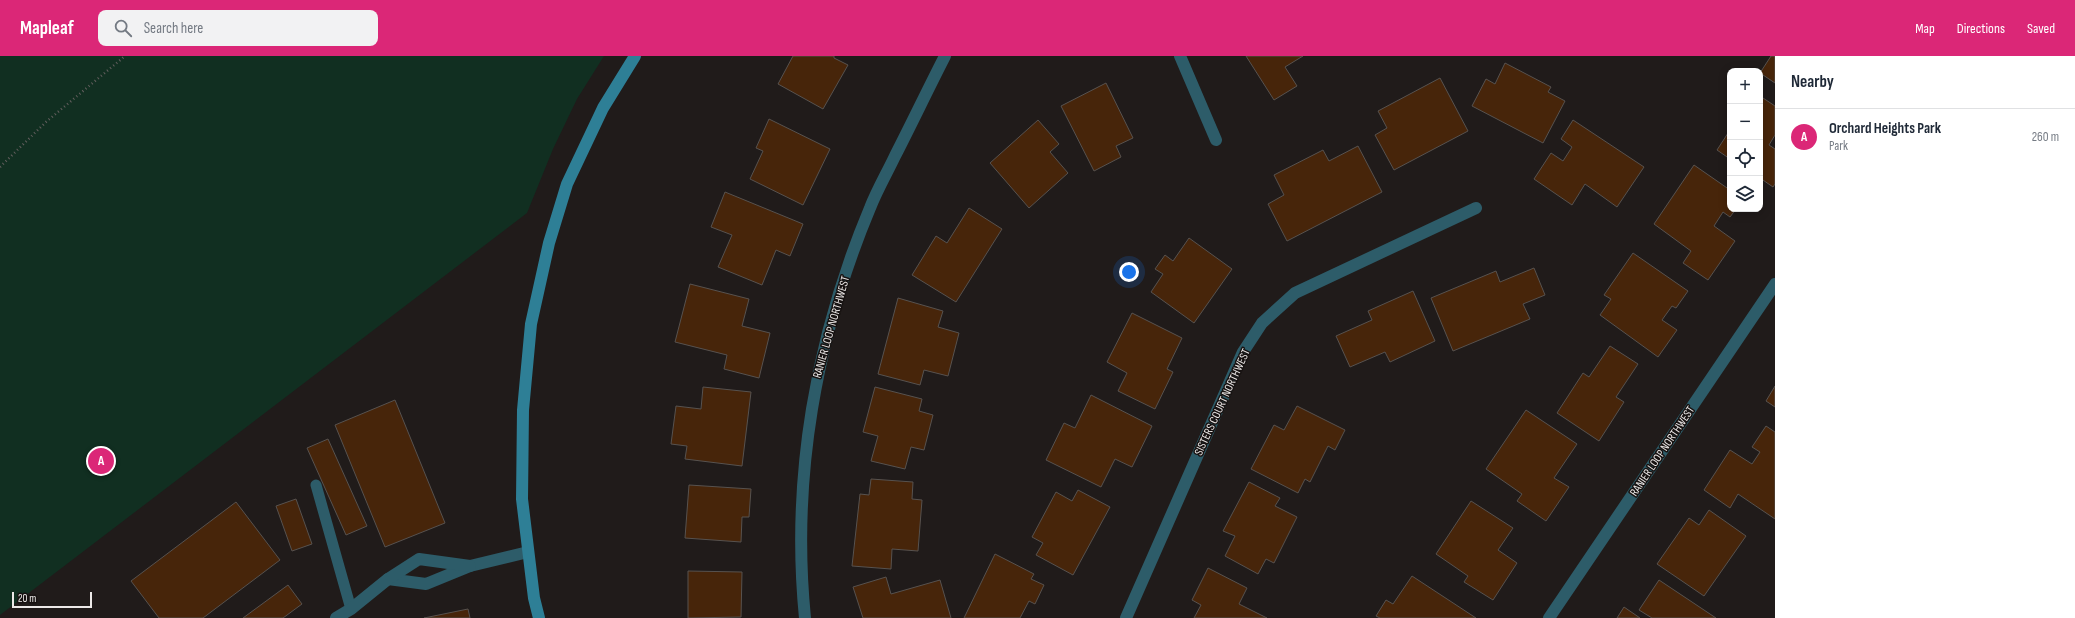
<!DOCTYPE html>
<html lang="en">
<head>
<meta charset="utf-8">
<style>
	body { margin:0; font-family:"Sofia Sans Condensed",sans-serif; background:#f2f2f3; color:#1f2937 }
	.controls { position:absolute; right:12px; top:12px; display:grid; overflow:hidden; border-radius:8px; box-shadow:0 2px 10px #0003 }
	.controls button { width:36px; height:36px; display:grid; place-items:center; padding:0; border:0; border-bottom:1px solid #e0e1e3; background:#fff; color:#1f2937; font:20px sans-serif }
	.scale { position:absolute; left:12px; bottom:10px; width:80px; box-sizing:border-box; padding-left:4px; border:2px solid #ece9e8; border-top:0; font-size:11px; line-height:14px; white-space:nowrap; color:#ece9e8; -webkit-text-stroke:3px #171211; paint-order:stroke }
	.you { position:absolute; left:1129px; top:216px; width:14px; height:14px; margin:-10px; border:3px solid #fff; border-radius:50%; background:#1a73e8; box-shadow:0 0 0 6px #1a73e833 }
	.badge { display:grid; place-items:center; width:26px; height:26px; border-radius:50%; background:#db2777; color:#fff; font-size:13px; font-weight:700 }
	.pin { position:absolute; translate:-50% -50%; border:2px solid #fff; box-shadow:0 1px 4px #0006 }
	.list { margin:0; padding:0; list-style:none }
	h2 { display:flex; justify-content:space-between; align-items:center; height:52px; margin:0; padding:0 16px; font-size:17px }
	h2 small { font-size:13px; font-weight:400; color:#747a83 }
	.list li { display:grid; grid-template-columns:26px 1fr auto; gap:12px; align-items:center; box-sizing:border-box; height:56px; padding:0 16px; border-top:1px solid #e0e1e3 }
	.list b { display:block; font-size:15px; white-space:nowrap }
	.list p { margin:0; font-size:13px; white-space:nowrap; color:#747a83 }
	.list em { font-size:13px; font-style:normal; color:#747a83 }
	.icon { flex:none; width:22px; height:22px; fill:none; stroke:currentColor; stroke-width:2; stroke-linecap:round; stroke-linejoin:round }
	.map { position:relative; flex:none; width:1775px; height:562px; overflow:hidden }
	header { display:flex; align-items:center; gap:24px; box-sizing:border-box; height:56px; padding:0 20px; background:#db2777; color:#fff }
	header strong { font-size:19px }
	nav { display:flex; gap:22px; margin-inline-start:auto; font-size:14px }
	.search { width:280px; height:36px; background:#f2f2f3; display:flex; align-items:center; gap:10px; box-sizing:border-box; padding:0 14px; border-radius:8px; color:#747a83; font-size:15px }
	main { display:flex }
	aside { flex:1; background:#fff }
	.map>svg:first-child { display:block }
	.green { fill:#112f21 }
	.building { fill:#47250a; stroke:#57524f }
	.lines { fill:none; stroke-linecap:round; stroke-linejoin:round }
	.path { stroke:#635f5e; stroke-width:2.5; stroke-dasharray:1 3; stroke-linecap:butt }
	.lane { stroke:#2d5c69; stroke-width:11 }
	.street { stroke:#2d5c69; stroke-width:12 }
	.secondary { stroke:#2e7f96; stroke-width:12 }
	.labels { text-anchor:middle; stroke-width:3; stroke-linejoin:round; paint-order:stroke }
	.street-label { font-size:12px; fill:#ece9e8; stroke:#171211 }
</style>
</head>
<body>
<header>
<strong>Mapleaf</strong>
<div class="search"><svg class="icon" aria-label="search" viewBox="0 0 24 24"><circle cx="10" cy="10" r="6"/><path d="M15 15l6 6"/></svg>Search here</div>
<nav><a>Map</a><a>Directions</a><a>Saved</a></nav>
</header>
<main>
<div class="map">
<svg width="1775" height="562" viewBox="0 0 1775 562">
	<rect width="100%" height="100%" fill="#201b1a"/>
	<!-- green -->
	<path class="green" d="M 0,0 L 604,0 L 577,43 L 553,93 L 527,157 L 0,559 Z"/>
	<!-- building -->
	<g class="building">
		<path d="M 793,0 L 834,0 L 834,2 L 848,9 L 823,53 L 778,28 Z"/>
		<path d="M 1246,0 L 1303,0 L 1285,11 L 1297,30 L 1274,44 Z"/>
		<path d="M 1771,0 L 1775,0 L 1775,27 L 1760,17 Z"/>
		<path d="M 1505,7 L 1551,31 L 1548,36 L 1565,45 L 1543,87 L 1472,50 L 1486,23 L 1495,28 Z"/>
		<path d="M 1440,22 L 1468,75 L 1394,114 L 1375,79 L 1387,72 L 1378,55 Z"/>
		<path d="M 1106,27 L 1133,82 L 1116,90 L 1121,101 L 1094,115 L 1061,50 Z"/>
		<path d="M 1760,40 L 1775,50 L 1775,79 L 1769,89 L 1775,93 L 1775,128 L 1773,131 L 1760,122 Z"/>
		<path d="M 769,63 L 830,93 L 803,149 L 750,123 L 763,95 L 756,92 Z"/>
		<path d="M 1038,64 L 1059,88 L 1050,96 L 1068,117 L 1029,152 L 990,107 Z"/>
		<path d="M 1573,64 L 1644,111 L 1617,151 L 1585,128 L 1572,149 L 1534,123 L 1551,97 L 1563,105 L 1572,91 L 1561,83 Z"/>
		<path d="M 1730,74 L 1730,103 L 1717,94 Z"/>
		<path d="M 1358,90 L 1382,136 L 1287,185 L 1268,148 L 1284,139 L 1274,119 L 1323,94 L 1329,105 Z"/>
		<path d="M 1694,109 L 1730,134 L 1730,153 L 1736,153 L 1730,161 L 1723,156 L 1714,170 L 1735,185 L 1708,224 L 1683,207 L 1691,195 L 1654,168 Z"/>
		<path d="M 725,136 L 803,168 L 790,200 L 776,194 L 762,229 L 718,211 L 732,179 L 711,171 Z"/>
		<path d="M 969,152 L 1002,173 L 956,246 L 912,219 L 936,180 L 947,187 Z"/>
		<path d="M 1189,182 L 1232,213 L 1194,267 L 1151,236 L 1163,218 L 1155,213 L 1165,199 L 1173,205 Z"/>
		<path d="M 1633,197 L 1688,235 L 1676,252 L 1672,250 L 1662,264 L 1677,274 L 1658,301 L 1600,259 L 1611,243 L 1604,239 Z"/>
		<path d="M 1534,212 L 1545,239 L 1523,248 L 1530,263 L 1453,295 L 1431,242 L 1496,215 L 1500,226 Z"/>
		<path d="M 690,228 L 749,243 L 742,270 L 770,277 L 759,322 L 724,313 L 727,299 L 675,286 Z"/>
		<path d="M 1413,235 L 1435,285 L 1390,306 L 1385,296 L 1350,311 L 1336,280 L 1372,264 L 1368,255 Z"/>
		<path d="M 898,242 L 943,255 L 938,271 L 959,277 L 948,320 L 924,314 L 920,329 L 878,318 Z"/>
		<path d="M 1132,257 L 1182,282 L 1167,313 L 1173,316 L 1155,353 L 1118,335 L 1127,317 L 1107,306 Z"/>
		<path d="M 1610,290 L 1638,308 L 1616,341 L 1624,346 L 1599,385 L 1557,357 L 1583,317 L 1589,321 Z"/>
		<path d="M 1775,330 L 1775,351 L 1766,345 Z"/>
		<path d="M 703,331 L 751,336 L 742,410 L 685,403 L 687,390 L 671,388 L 676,350 L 701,353 Z"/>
		<path d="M 875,331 L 922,343 L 919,355 L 933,359 L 924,394 L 911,391 L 905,413 L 871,405 L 878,380 L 863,376 Z"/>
		<path d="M 1091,339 L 1152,370 L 1132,411 L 1115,403 L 1101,431 L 1046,404 L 1064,367 L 1075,372 Z"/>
		<path d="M 395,344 L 445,467 L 385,491 L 335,369 Z"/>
		<path d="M 1297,350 L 1345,374 L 1335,394 L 1328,390 L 1310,426 L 1305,423 L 1298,437 L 1251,413 L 1274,369 L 1284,374 Z"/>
		<path d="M 1526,354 L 1577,388 L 1554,422 L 1569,431 L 1546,465 L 1517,445 L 1522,438 L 1486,413 Z"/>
		<path d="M 1766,370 L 1775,376 L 1775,463 L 1738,438 L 1730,452 L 1704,434 L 1730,394 L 1752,408 L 1760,396 L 1752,391 Z"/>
		<path d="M 328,383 L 367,470 L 346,479 L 307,392 Z"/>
		<path d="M 871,423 L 913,426 L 912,443 L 922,444 L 918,495 L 892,493 L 891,513 L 852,510 L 860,438 L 869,439 Z"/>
		<path d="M 1249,426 L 1280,442 L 1275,450 L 1297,461 L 1274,507 L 1266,503 L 1258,518 L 1225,500 L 1235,480 L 1223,475 Z"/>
		<path d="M 689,429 L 751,433 L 749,461 L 742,461 L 741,486 L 685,482 Z"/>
		<path d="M 1078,434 L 1110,451 L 1073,519 L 1036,499 L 1043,487 L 1032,481 L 1056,436 L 1072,445 Z"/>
		<path d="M 296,443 L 312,488 L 292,495 L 276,450 Z"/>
		<path d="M 1471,445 L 1513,472 L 1498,494 L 1517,507 L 1493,544 L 1464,526 L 1468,520 L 1436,498 Z"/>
		<path d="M 236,446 L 280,504 L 203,562 L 159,562 L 131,525 Z"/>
		<path d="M 1709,454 L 1746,480 L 1704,540 L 1657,508 L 1689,462 L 1699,469 Z"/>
		<path d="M 995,498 L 1034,518 L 1031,523 L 1044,529 L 1035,548 L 1029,545 L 1020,562 L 964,562 Z"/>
		<path d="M 1208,512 L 1247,532 L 1239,548 L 1267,562 L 1194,562 L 1201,549 L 1192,544 Z"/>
		<path d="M 688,515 L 742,516 L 741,561 L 688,562 Z"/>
		<path d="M 1412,520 L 1476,562 L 1380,562 L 1376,560 L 1386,544 L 1393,548 Z"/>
		<path d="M 886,521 L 891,538 L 940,524 L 951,562 L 863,562 L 853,531 Z"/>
		<path d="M 1659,524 L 1716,562 L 1652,562 L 1639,554 Z"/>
		<path d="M 288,529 L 302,548 L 283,562 L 243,562 Z"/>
		<path d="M 1624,551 L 1640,562 L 1617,562 Z"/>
		<path d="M 468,553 L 470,562 L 424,562 Z"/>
	</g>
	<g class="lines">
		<!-- path -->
		<path class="path" d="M 0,111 L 46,66 L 125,0"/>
		<!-- lane -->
		<path class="lane" d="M 316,429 L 351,553"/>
		<!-- street -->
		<g class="street">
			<path d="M 1180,0 L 1216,84"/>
			<path d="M 388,523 L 426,528 L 470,510 L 528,496"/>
			<path d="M 336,562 L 351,553 L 388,523 L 419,503 L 470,510"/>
			<path d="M 805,562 C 791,422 816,281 870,152 C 877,134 887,117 895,100 C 912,67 928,33 945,0"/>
			<path d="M 1126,562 L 1243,296 L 1262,267 L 1295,237 L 1476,152"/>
			<path d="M 1549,562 L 1775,228"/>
		</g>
		<!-- secondary -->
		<path class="secondary" d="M 539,562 L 534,542 L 522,443 L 523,354 L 531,268 L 549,187 L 567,128 L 603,52 L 635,0"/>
	</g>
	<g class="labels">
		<!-- street labels -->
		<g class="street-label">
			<text transform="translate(831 271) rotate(-74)" y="4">RANIER LOOP NORTHWEST</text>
			<text transform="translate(1222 346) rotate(-65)" y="4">SISTERS COURT NORTHWEST</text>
			<text transform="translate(1662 395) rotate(-56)" y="4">RANIER LOOP NORTHWEST</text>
		</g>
	</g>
</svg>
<div class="controls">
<button>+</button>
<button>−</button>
<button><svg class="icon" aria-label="locate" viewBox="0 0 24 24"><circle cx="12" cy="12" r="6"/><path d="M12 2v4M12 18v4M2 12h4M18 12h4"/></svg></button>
<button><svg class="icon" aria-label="layers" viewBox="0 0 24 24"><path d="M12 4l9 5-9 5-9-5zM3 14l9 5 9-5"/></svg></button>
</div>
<div class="scale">20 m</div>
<div class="you"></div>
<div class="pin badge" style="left:101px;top:405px">A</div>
</div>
<aside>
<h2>Nearby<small></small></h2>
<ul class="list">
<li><span class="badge">A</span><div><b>Orchard Heights Park</b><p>Park</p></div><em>260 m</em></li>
</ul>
</aside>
</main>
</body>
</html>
